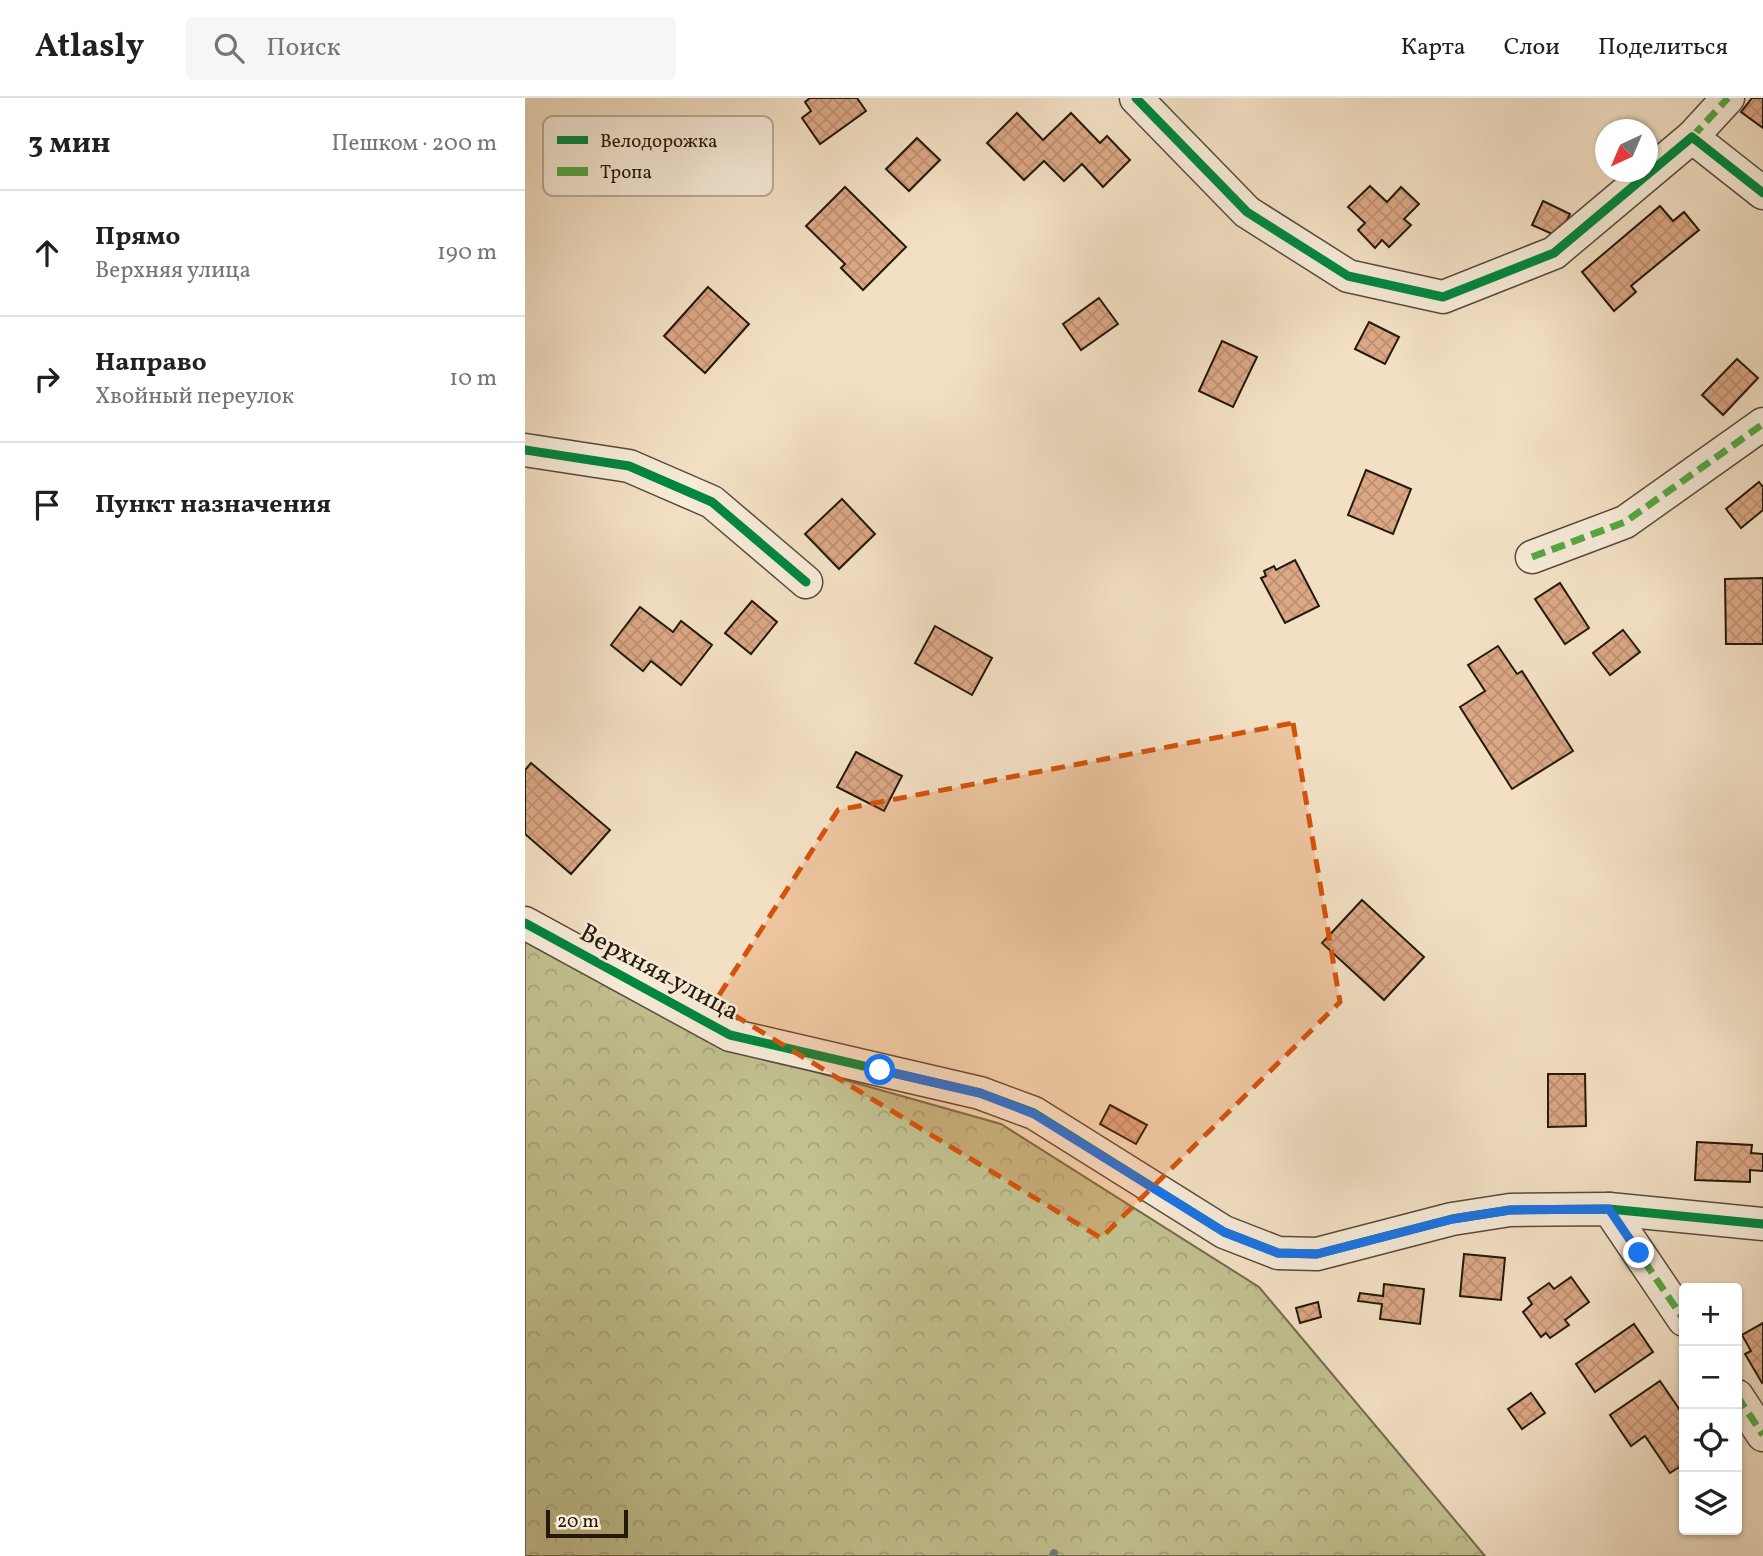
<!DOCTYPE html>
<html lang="ru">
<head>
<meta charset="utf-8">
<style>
	body { margin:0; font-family:Vollkorn,serif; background:#f6f6f6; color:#202124 }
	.controls { position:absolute; right:21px; bottom:21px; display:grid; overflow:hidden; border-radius:7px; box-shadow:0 2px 5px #0004 }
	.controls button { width:63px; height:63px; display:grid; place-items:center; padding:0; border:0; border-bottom:2px solid #e0e0e0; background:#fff; color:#202124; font:35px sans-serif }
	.compass { position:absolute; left:1070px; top:21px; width:63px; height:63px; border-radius:50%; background:#fff; box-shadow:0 2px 5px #0004; rotate:224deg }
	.scale { position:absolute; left:21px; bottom:18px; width:82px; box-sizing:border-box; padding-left:7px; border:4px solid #24190a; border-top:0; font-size:19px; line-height:24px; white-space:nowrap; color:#24190a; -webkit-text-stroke:5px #f7ebd9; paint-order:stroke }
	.stop { position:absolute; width:21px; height:21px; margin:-16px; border:5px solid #1a73e8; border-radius:50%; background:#fff }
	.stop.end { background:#1a73e8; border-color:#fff; box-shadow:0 2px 7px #0008 }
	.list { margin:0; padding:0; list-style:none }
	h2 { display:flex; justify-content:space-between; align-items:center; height:91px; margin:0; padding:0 28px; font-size:30px }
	h2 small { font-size:23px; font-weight:400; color:#757577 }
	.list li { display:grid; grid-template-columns:46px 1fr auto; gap:21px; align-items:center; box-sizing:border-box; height:126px; padding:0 28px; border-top:2px solid #e0e0e0 }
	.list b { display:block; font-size:26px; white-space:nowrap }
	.list p { margin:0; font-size:23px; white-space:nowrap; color:#757577 }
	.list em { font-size:23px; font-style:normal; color:#757577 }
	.icon { flex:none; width:38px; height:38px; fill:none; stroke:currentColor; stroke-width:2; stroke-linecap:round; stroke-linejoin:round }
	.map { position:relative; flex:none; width:1238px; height:1458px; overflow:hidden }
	header { display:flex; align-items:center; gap:42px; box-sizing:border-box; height:98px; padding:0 35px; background:#fff; border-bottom:2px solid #e0e0e0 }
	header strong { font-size:33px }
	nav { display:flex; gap:38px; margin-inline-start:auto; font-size:24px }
	.search { width:490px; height:63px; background:#f6f6f6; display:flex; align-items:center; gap:18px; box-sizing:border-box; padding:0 24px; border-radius:7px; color:#757577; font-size:26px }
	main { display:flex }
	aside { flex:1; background:#fff }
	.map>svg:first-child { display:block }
	.forest { fill:url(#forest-crowns); stroke:#736c4d; stroke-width:2 }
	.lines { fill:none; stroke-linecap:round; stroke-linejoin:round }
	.stream { stroke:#707a77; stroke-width:8 }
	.building { fill:url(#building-cross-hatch); stroke:#24190a; stroke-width:2 }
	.minor-casing { stroke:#584b38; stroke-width:35 }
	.minor { stroke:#f7ebd9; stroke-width:32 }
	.quiet { stroke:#53a941; stroke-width:7; stroke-dasharray:14 7; stroke-linecap:butt }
	.cycleway-casing { stroke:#f7ebd9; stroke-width:13 }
	.cycleway { stroke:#00873e; stroke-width:9 }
	.route { stroke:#1a73e8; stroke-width:9 }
	.marked { fill:#d4530c; fill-opacity:0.2; stroke:#d4530c; stroke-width:5; stroke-dasharray:14 9; stroke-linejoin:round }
	.labels { text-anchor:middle; stroke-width:5; stroke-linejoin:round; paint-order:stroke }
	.street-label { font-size:26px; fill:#24190a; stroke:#f7ebd9 }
	.key { fill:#f7ebd9; stroke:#b8ac9b; stroke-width:2 }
	.key-label { font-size:19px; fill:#24190a }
</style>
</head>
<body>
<header>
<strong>Atlasly</strong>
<div class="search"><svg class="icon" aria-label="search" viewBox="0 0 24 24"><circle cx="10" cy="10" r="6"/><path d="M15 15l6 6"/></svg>Поиск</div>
<nav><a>Карта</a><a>Слои</a><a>Поделиться</a></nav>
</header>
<main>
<aside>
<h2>3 мин<small>Пешком · 200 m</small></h2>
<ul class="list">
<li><svg class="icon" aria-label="ahead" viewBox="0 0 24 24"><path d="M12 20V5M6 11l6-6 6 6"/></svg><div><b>Прямо</b><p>Верхняя улица</p></div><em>190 m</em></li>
<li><svg class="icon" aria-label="right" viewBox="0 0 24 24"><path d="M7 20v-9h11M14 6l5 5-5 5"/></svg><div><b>Направо</b><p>Хвойный переулок</p></div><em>10 m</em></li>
<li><svg class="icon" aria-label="arrive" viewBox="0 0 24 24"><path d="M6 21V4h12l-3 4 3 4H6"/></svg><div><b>Пункт назначения</b></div></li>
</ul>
</aside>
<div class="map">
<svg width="1238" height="1458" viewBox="0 0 1238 1458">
	<defs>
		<pattern id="forest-crowns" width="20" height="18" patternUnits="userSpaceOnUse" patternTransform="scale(1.75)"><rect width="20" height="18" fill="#c2c090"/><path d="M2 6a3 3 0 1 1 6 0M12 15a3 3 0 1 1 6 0" fill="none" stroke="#a7a47b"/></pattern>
		<pattern id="building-cross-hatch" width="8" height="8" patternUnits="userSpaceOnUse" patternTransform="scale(1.75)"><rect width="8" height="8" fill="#dba785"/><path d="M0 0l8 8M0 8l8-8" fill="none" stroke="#bc8f72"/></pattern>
	</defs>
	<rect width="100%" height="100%" fill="#f3e0c4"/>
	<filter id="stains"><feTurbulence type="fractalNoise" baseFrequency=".00286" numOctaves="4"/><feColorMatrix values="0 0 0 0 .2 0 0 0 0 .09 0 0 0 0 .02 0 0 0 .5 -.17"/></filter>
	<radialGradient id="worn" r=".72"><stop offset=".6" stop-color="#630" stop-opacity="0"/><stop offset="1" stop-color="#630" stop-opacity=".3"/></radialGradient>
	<!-- forest -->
	<path class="forest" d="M 0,839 L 203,949 L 476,1026 L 734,1189 L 960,1458 L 0,1458 Z"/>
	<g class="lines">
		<!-- stream -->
		<path class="stream" d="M 528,1458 L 529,1455"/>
	</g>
	<!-- building -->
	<g class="building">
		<path d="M 285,0 L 332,0 L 341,13 L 295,46 L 277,20 L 286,13 L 280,4 Z"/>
		<path d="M 1227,0 L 1238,0 L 1238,30 L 1216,14 Z"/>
		<path d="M 492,15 L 518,42 L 546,15 L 575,45 L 582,38 L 605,62 L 578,89 L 557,66 L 539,83 L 519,63 L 499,82 L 462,45 Z"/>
		<path d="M 392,40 L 415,62 L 384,93 L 361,71 Z"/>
		<path d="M 845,88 L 862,104 L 876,89 L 894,106 L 879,121 L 886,127 L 864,149 L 857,142 L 850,150 L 833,132 L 840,125 L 823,109 Z"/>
		<path d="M 320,89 L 381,149 L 338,192 L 316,170 L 320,166 L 281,128 Z"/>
		<path d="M 1018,103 L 1045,116 L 1034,139 L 1007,127 Z"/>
		<path d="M 1135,108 L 1148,123 L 1159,114 L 1174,132 L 1106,188 L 1111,194 L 1089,213 L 1057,174 Z"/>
		<path d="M 183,189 L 224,226 L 180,275 L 139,238 Z"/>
		<path d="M 574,200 L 593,226 L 556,252 L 538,226 Z"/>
		<path d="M 844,224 L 874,239 L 860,266 L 830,251 Z"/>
		<path d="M 697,243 L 732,259 L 708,309 L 674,293 Z"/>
		<path d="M 1212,261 L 1233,280 L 1198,317 L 1177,297 Z"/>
		<path d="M 841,372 L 886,391 L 868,436 L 823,417 Z"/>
		<path d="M 1234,384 L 1238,389 L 1238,412 L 1216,430 L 1201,411 Z"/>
		<path d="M 317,401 L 350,436 L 314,471 L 280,436 Z"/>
		<path d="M 770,462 L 794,508 L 760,525 L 736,480 L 741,478 L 739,473 L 749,468 L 751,472 Z"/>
		<path d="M 1238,480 L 1238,546 L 1201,546 L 1200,481 Z"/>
		<path d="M 1035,485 L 1064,530 L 1040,546 L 1010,501 Z"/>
		<path d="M 227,503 L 252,524 L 226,556 L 200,535 Z"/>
		<path d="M 115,509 L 148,534 L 156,523 L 187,547 L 156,587 L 126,563 L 118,573 L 86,547 Z"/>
		<path d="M 410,528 L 467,560 L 447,597 L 390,565 Z"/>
		<path d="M 1098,532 L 1115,554 L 1085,577 L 1068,555 Z"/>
		<path d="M 973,548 L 992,576 L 997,573 L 1048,653 L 987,691 L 935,609 L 960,593 L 943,567 Z"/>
		<path d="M 331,654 L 377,678 L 359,713 L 312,689 Z"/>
		<path d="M 6,665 L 85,732 L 46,776 L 0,736 L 0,672 Z"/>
		<path d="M 837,802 L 899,859 L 859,902 L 797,845 Z"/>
		<path d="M 1023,976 L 1060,976 L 1061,1028 L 1023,1029 Z"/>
		<path d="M 585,1007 L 622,1027 L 611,1046 L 575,1026 Z"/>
		<path d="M 1172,1044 L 1227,1047 L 1226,1055 L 1238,1056 L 1238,1073 L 1225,1072 L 1225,1084 L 1170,1082 Z"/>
		<path d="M 939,1156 L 980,1160 L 976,1202 L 935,1198 Z"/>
		<path d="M 1046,1179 L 1064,1204 L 1040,1222 L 1044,1227 L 1025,1240 L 1021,1235 L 1016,1239 L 998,1214 L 1007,1206 L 1003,1200 L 1024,1185 L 1029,1191 Z"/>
		<path d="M 859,1186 L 899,1191 L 895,1226 L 855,1221 L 857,1206 L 833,1203 L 835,1195 L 858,1198 Z"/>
		<path d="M 793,1204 L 796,1219 L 775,1225 L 771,1210 Z"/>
		<path d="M 1238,1225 L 1238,1284 L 1237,1285 L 1220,1256 L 1226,1253 L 1217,1237 Z"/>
		<path d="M 1109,1226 L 1128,1254 L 1070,1294 L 1051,1266 Z"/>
		<path d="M 1135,1283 L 1159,1318 L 1159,1366 L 1145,1375 L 1120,1338 L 1106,1348 L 1085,1317 Z"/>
		<path d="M 1006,1295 L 1020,1315 L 997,1331 L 983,1311 Z"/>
	</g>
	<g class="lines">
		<defs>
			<g id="minor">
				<path d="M 611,0 L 722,114 L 823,178 L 918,199 L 1029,155 L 1167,39 L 1238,95"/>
				<path d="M 1167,39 L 1203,0"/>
				<path d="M 0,352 L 104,368 L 187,404 L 281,484"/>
				<path d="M 1007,459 L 1100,424 L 1238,326"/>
				<path d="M 0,825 L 205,937 L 455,995 L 509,1015 L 699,1134 L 753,1155 L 792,1156 L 927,1121 L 985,1112 L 1084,1111 L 1238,1126"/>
				<path d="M 1084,1111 L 1159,1222"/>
				<path d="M 1212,1298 L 1238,1337"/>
			</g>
		</defs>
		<!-- minor casing -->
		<use href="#minor" class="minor-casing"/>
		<!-- minor -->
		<use href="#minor" class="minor"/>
		<!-- quiet -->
		<g class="quiet">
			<path d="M 1167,39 L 1203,0"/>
			<path d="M 1007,459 L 1100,424 L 1238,326"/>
			<path d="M 1084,1111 L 1159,1222"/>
			<path d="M 1212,1298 L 1238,1337"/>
		</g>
		<defs>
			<g id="cycleway">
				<path d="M 611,0 L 722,114 L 823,178 L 918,199 L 1029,155 L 1167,39 L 1238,95"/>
				<path d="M 0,352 L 104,368 L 187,404 L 281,484"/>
				<path d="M 0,825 L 205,937 L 455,995 L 509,1015 L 699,1134 L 753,1155 L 792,1156 L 927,1121 L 985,1112 L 1084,1111 L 1238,1126"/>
			</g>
		</defs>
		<!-- cycleway casing -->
		<use href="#cycleway" class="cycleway-casing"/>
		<!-- cycleway -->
		<use href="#cycleway" class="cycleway"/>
	</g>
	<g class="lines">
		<!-- route -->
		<path class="route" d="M 355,972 L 455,995 L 509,1016 L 699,1134 L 753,1155 L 792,1156 L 928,1121 L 985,1112 L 1084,1111 L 1114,1155"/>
	</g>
	<!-- marked area -->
	<path class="marked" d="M 768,625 L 815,904 L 576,1140 L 189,905 L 313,712 Z"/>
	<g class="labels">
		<!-- street labels -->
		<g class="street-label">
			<text transform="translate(135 873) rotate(28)" y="9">Верхняя улица</text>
		</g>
	</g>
	<!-- legend -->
	<rect x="18" y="18" width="230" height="80" rx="10" class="key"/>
	<rect x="32" y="38" width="31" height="8" fill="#00873e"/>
	<rect x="32" y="69" width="31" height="9" fill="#53a941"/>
	<g class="key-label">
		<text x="75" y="49">Велодорожка</text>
		<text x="75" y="80">Тропа</text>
	</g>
	<rect width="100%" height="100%" filter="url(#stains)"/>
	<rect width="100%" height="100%" fill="url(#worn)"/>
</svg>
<div class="controls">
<button>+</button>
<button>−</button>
<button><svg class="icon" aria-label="locate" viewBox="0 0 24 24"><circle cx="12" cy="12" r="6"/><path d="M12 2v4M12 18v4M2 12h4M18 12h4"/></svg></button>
<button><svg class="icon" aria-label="layers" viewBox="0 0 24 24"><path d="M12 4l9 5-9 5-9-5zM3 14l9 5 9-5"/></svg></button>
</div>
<svg class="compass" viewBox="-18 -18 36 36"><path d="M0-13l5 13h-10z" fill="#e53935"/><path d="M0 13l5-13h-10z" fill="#757577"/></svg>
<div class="scale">20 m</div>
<div class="stop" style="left:355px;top:972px"></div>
<div class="stop end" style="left:1114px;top:1155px"></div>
</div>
</main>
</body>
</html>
